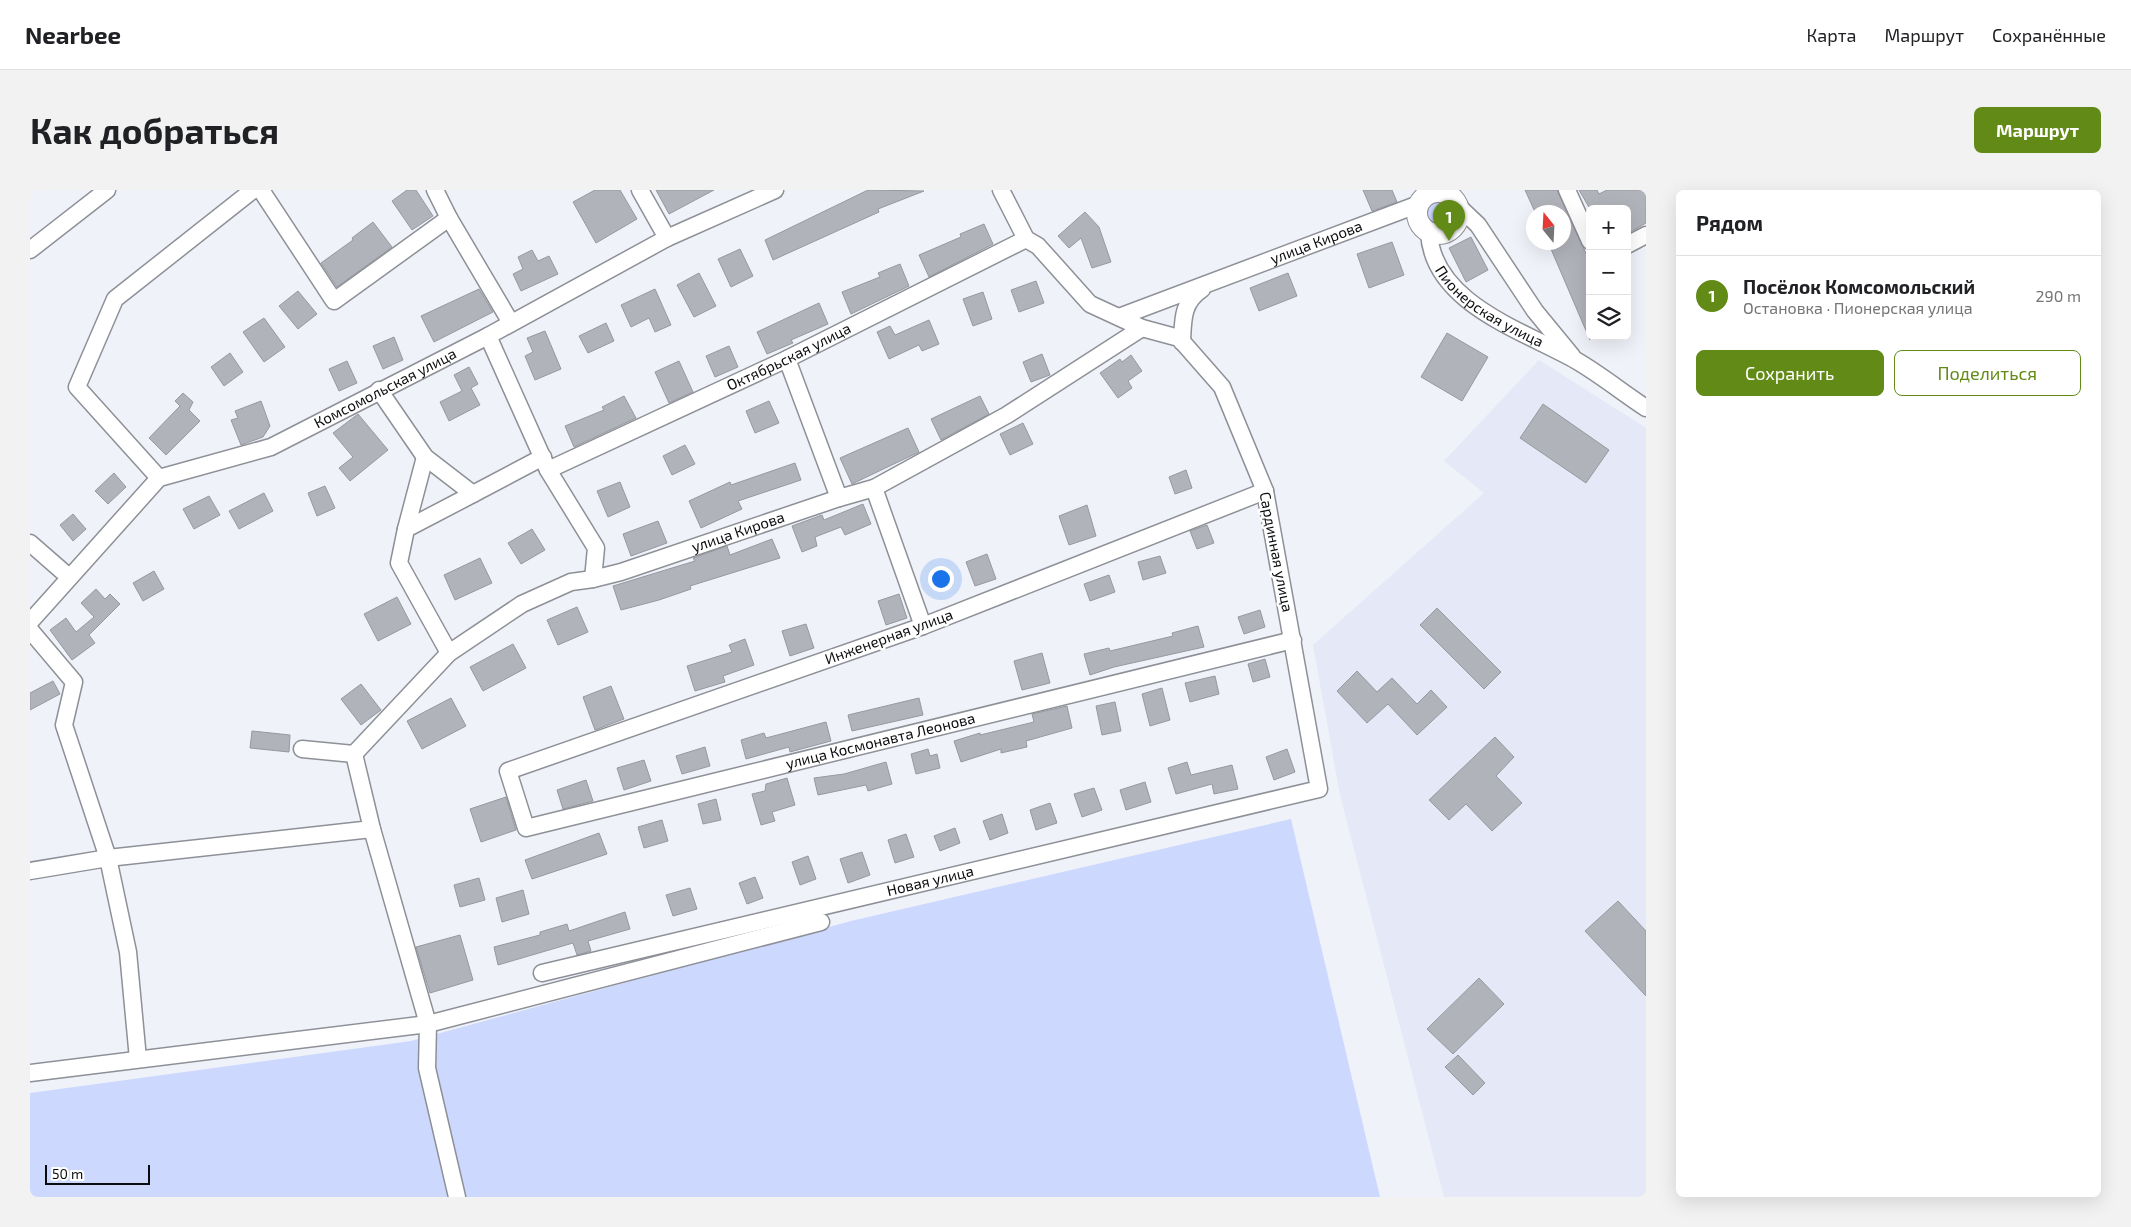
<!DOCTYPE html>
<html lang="ru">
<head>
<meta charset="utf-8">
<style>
	body { margin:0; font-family:"Exo 2",sans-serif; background:#f2f2f2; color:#202124 }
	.controls { position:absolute; right:15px; top:15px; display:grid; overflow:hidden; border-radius:8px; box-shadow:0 5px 20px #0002 }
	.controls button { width:45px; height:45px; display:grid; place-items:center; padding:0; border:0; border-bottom:1px solid #e0e0e0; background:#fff; color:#202124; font:25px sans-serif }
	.compass { position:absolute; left:1496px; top:15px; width:45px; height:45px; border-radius:50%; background:#fff; box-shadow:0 5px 20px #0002; rotate:342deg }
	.scale { position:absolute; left:15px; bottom:12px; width:105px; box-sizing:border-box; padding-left:5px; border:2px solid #0b0c0e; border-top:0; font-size:14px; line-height:18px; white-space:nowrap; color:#0b0c0e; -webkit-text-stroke:4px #fff; paint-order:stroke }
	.you { position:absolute; left:910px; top:388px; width:18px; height:18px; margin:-12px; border:4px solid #fff; border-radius:50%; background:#1a73e8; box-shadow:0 0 0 8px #1a73e833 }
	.badge { display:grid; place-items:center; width:32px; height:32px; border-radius:50%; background:#628a16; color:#fff; font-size:16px; font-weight:700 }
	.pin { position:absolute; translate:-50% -41px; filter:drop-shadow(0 1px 2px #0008) }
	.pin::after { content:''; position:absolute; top:26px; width:18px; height:15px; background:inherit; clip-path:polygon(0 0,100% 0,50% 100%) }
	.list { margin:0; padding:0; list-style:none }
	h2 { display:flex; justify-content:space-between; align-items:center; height:65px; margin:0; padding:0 20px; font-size:21px }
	h2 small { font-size:16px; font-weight:400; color:#757577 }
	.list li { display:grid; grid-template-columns:32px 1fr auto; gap:15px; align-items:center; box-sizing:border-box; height:80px; padding:0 20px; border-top:1px solid #e0e0e0 }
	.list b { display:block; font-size:19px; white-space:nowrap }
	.list p { margin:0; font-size:16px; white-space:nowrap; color:#757577 }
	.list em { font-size:16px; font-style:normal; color:#757577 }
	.actions { display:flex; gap:10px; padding:15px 20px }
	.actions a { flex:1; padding:11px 0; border:1px solid #628a16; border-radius:8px; text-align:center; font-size:18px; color:#628a16 }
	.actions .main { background:#628a16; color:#fff }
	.icon { flex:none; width:28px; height:28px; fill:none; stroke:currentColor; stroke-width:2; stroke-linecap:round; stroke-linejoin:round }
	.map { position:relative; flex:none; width:1616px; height:1007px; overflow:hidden; border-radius:8px }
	header { display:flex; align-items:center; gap:30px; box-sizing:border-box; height:70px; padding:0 25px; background:#fff; border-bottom:1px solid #e0e0e0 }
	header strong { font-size:24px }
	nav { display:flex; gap:28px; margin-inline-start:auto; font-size:18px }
	.intro { display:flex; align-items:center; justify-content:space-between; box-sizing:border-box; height:120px; padding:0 30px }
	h1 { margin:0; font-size:35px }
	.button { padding:12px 22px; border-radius:8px; background:#628a16; color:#fff; font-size:18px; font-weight:700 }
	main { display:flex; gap:30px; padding:0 30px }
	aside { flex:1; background:#fff; border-radius:8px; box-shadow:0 5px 20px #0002 }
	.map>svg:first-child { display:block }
	.built { fill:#e4e8f7 }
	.green { fill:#cdd8fe }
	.building { fill:#b1b3ba; stroke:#96999f }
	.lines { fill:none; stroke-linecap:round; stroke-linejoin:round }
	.minor-casing { stroke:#8e9097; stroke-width:19 }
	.tertiary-casing { stroke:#8e9097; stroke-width:22 }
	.minor { stroke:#fff; stroke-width:16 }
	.tertiary { stroke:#fff; stroke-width:20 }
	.labels { text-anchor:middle; stroke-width:5; stroke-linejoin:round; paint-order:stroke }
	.street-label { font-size:15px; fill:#0b0c0e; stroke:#fff }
</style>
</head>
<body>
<header>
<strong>Nearbee</strong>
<nav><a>Карта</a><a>Маршрут</a><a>Сохранённые</a></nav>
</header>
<div class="intro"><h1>Как добраться</h1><a class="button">Маршрут</a></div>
<main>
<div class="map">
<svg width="1616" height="1007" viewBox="0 0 1616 1007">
	<rect width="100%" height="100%" fill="#f0f2fa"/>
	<!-- built -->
	<path class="built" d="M 1509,170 L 1616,238 L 1616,1007 L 1414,1007 L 1310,605 L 1283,455 L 1454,303 L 1414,271 Z"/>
	<!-- green -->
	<g class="green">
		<circle cx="1408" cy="23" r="13"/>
		<path d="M 1261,629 L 1350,1007 L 0,1007 L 0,903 L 381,851 L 821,731 Z"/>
	</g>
	<!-- building -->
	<g class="building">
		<path d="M 377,0 L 386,0 L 403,26 L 382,40 L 362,11 Z"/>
		<path d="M 565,0 L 590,0 L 607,29 L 566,53 L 543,12 Z"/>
		<path d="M 626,0 L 684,0 L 639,24 Z"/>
		<path d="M 838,0 L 894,1 L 848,19 L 849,22 L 743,70 L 735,50 Z"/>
		<path d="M 1333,0 L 1362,0 L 1367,12 L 1342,21 Z"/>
		<path d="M 1495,0 L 1527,0 L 1554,59 L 1560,73 L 1560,150 L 1518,52 L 1534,52 L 1534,22 L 1505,22 Z"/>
		<path d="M 1549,0 L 1567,0 L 1569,4 L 1577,0 L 1616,0 L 1616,33 L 1597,44 L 1597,19 L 1560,19 Z"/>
		<path d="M 1055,22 L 1069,37 L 1081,72 L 1062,78 L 1051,48 L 1039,58 L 1028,46 Z"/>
		<path d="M 343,32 L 362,57 L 307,97 L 291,73 L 323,50 L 322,48 Z"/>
		<path d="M 954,34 L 963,54 L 899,87 L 889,65 L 931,47 L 930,44 Z"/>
		<path d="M 1441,47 L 1458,80 L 1436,92 L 1419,58 Z"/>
		<path d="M 1362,52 L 1374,85 L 1339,98 L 1327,64 Z"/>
		<path d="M 710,59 L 723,86 L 701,97 L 688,69 Z"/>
		<path d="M 502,60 L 508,71 L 519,66 L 528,84 L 491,101 L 483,84 L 493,79 L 488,67 Z"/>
		<path d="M 870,74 L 879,96 L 821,124 L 812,102 L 850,87 L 848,83 Z"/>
		<path d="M 669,83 L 686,116 L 664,127 L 647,95 Z"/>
		<path d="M 1258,83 L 1267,106 L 1229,121 L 1220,98 Z"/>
		<path d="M 1006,91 L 1014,113 L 989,122 L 981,100 Z"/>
		<path d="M 449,99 L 463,122 L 404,152 L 391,126 Z"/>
		<path d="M 625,99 L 641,135 L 625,142 L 619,128 L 601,137 L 591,115 Z"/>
		<path d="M 268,101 L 287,124 L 268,139 L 249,116 Z"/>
		<path d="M 953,102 L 962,129 L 943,136 L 933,109 Z"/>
		<path d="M 789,113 L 798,134 L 761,150 L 763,153 L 737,164 L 727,142 Z"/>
		<path d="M 234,128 L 255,157 L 234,172 L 213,142 Z"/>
		<path d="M 899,130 L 909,154 L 892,161 L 889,155 L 859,169 L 847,142 L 860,136 L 865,145 Z"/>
		<path d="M 576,133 L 584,151 L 558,163 L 549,146 Z"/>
		<path d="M 515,141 L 531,179 L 505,190 L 495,166 L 503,162 L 497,148 Z"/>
		<path d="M 1417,143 L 1458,167 L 1432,211 L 1391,187 Z"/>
		<path d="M 364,147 L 373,170 L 353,179 L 343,156 Z"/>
		<path d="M 699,156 L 708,177 L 685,187 L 676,166 Z"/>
		<path d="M 200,163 L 213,182 L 194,196 L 181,177 Z"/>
		<path d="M 1012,164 L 1020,185 L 1001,192 L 993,172 Z"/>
		<path d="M 1101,165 L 1112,181 L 1098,191 L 1102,198 L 1088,208 L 1070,183 L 1090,169 L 1092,172 Z"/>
		<path d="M 317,171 L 327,193 L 309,201 L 299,179 Z"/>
		<path d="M 649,171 L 663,202 L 639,213 L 625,182 Z"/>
		<path d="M 439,177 L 448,194 L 441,198 L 450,215 L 419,231 L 410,212 L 432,201 L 424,185 Z"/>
		<path d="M 153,203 L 163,212 L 159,220 L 170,231 L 136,265 L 119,248 L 150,216 L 145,211 Z"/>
		<path d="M 594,206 L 606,228 L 544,257 L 535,236 L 574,220 L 572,217 Z"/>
		<path d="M 950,206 L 959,224 L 911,250 L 901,229 Z"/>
		<path d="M 231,211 L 240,236 L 233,247 L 211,255 L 201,230 L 208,228 L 205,221 Z"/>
		<path d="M 739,211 L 749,233 L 725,243 L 716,221 Z"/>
		<path d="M 1513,214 L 1579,260 L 1556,293 L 1490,248 Z"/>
		<path d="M 328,224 L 358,260 L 320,291 L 309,278 L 323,267 L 303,243 Z"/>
		<path d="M 993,233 L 1003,254 L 980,265 L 970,244 Z"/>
		<path d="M 878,238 L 889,262 L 822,294 L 810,268 Z"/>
		<path d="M 655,255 L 665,274 L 642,285 L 633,266 Z"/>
		<path d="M 765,273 L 771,290 L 708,311 L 712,319 L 671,338 L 659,311 L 700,292 L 701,295 Z"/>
		<path d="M 1156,280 L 1162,298 L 1145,304 L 1139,287 Z"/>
		<path d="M 84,283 L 96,297 L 78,314 L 65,301 Z"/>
		<path d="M 590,292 L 600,317 L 578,327 L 567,301 Z"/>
		<path d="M 295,296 L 305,318 L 287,326 L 278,303 Z"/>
		<path d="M 234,303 L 243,321 L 209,339 L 199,321 Z"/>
		<path d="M 179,306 L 190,325 L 164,339 L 153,319 Z"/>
		<path d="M 833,314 L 841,334 L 815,345 L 811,337 L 785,347 L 787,356 L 772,362 L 762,336 L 792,325 L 794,330 Z"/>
		<path d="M 1057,315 L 1066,346 L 1039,355 L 1029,326 Z"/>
		<path d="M 43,324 L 56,339 L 43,351 L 30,335 Z"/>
		<path d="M 628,331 L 637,353 L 601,366 L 593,344 Z"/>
		<path d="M 1177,335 L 1184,353 L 1167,359 L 1160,341 Z"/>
		<path d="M 502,339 L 515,360 L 491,374 L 478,353 Z"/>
		<path d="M 742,349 L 750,368 L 660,396 L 661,399 L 629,410 L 591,420 L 583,396 L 665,371 L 663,368 L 697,356 L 700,365 Z"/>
		<path d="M 957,364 L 966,389 L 945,396 L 936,372 Z"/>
		<path d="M 1130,366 L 1136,383 L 1113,390 L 1108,372 Z"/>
		<path d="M 450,368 L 462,393 L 425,410 L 414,385 Z"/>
		<path d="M 124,381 L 134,399 L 113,411 L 103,393 Z"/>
		<path d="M 1079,385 L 1085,402 L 1060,411 L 1054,394 Z"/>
		<path d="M 66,399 L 75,409 L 80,404 L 90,414 L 59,445 L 65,453 L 42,470 L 20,440 L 36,428 L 46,442 L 64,427 L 51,413 Z"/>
		<path d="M 869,404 L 877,428 L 856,435 L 848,411 Z"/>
		<path d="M 367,407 L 381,434 L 348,451 L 334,424 Z"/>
		<path d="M 547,417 L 558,442 L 528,455 L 517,430 Z"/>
		<path d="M 1407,418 L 1471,482 L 1454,499 L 1390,435 Z"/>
		<path d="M 1230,420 L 1235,437 L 1214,444 L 1208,427 Z"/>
		<path d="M 776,434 L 784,458 L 760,466 L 752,441 Z"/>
		<path d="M 1168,436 L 1174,457 L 1084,477 L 1060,485 L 1054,464 L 1079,458 L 1080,461 L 1143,446 L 1142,443 Z"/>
		<path d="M 715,449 L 724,475 L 693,486 L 695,492 L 665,501 L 657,476 L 702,462 L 699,455 Z"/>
		<path d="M 483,454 L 496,478 L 453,501 L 440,477 Z"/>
		<path d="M 1012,463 L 1020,493 L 992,500 L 984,471 Z"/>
		<path d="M 1235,469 L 1240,487 L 1223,492 L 1218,474 Z"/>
		<path d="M 1327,481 L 1347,502 L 1362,488 L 1387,514 L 1401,500 L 1417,517 L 1387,545 L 1358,514 L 1337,533 L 1307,501 Z"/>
		<path d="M 1185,486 L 1189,504 L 1160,512 L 1155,493 Z"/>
		<path d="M 23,491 L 30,504 L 0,520 L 0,503 Z"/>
		<path d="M 331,494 L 351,520 L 331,535 L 311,509 Z"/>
		<path d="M 581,496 L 594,529 L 565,540 L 553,507 Z"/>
		<path d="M 1132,498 L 1140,530 L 1120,536 L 1112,504 Z"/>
		<path d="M 421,508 L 436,536 L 392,559 L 377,531 Z"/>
		<path d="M 889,508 L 893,525 L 822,541 L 818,525 Z"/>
		<path d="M 1085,512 L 1091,541 L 1072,545 L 1066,516 Z"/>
		<path d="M 1037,516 L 1042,538 L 996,551 L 997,557 L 971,563 L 971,559 L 931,572 L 924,551 L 950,543 L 950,545 L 1004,532 L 1002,524 Z"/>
		<path d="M 796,532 L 801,551 L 760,562 L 759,557 L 716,569 L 711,550 L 734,543 L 736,548 Z"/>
		<path d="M 222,541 L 260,545 L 259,562 L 220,558 Z"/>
		<path d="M 1465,547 L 1484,567 L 1466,586 L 1492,613 L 1462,641 L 1436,614 L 1419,630 L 1399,610 Z"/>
		<path d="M 675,557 L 680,576 L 652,584 L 646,566 Z"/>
		<path d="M 898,559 L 900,566 L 907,564 L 910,578 L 886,584 L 881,564 Z"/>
		<path d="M 1257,559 L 1265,582 L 1244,590 L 1236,567 Z"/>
		<path d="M 614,570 L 621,591 L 594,600 L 587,578 Z"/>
		<path d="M 856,572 L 862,594 L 838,601 L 836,595 L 788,605 L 784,588 L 814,584 Z"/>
		<path d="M 1157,572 L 1161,585 L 1202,575 L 1208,599 L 1184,604 L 1182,594 L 1146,604 L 1138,578 Z"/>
		<path d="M 757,588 L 765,615 L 742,622 L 745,631 L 731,635 L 722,604 L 735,601 L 736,594 Z"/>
		<path d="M 556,590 L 563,611 L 533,619 L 527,600 Z"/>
		<path d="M 1115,592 L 1121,612 L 1096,620 L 1090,600 Z"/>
		<path d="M 1064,598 L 1072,620 L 1052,627 L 1044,604 Z"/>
		<path d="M 476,607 L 486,640 L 451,652 L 440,619 Z"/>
		<path d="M 686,609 L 691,630 L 673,634 L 668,614 Z"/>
		<path d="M 1020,613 L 1027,633 L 1006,640 L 1000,620 Z"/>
		<path d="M 972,624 L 978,643 L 960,650 L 953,631 Z"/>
		<path d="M 632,630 L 638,651 L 614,658 L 608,637 Z"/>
		<path d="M 925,638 L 930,653 L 910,661 L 904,646 Z"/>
		<path d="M 569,643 L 577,664 L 502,689 L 495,670 Z"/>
		<path d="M 876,644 L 884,667 L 865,673 L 858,650 Z"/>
		<path d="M 832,662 L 840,685 L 818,693 L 810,669 Z"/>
		<path d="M 778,666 L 786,689 L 770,695 L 762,672 Z"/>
		<path d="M 725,687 L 733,708 L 717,714 L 709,693 Z"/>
		<path d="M 449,688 L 455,710 L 430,717 L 424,695 Z"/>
		<path d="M 660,698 L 667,719 L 643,726 L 636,705 Z"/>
		<path d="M 493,700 L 499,724 L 472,732 L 466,708 Z"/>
		<path d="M 1588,711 L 1616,741 L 1616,806 L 1555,741 Z"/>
		<path d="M 595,722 L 600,739 L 558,751 L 561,761 L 547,765 L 543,753 L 468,775 L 464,757 L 510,745 L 510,742 L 537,734 L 539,741 Z"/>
		<path d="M 430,745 L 443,790 L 400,803 L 386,757 Z"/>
		<path d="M 1449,788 L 1474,814 L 1423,864 L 1397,839 Z"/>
		<path d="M 1428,865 L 1455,893 L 1443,905 L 1415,877 Z"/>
	</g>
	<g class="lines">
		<defs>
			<g id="minor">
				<path d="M 231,0 L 304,111 L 419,28 L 405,0"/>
				<path d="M 610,0 L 637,48"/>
				<path d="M 1537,0 L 1560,51"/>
				<path d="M 1417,4 L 1421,0"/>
				<path d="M 1428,16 L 1448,35 L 1505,121 L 1542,166"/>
				<path d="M 419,28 L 481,133"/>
				<path id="s1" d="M 1399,42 C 1402,114 1495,141 1547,171 C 1571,185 1593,203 1616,218"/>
				<path d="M 1597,55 L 1616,45"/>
				<path d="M 0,60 L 77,0"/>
				<path id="s2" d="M 1089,127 L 1389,14"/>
				<path d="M 458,146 L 518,280 L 566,358 L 563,389"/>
				<path d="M 1152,152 C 1153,130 1152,112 1172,99"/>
				<path d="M 757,169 L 809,308"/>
				<path d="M 349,200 L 395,267 L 443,304 L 376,339 L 369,373 L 419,463"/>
				<path id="s3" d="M 518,280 L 757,169 L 996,49"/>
				<path d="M 129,288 L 47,197 L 85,109 L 223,0"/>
				<path d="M 844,298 L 893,436"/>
				<path id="s4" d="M 1235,301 L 893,436 L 478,581 L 496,638 L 1263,450"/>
				<path d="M 443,304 L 513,267"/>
				<path d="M 376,339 L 395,267"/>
				<path d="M 0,353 L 39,387"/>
				<path id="s5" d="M 0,432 L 129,288 L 241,257 L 458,146 L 637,48 L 745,0"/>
				<path d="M 0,440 L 44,492 L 34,535 L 78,668 L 98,762 L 108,869"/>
				<path d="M 272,559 L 324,564"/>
				<path id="s6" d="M 324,564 L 419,463 L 492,414 L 541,392 L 563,389 L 591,382 L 809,308 L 844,298 L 977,225 L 1112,138"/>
				<path d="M 324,564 L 342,639 L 398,834 L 397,878 L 427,1007"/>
				<path d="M 0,681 L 78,668 L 342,639"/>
				<path id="s7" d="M 512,783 L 1289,599 L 1235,301 L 1192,197 L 1149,148 L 1112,138 L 1060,114 L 1008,56 L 996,49 L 971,0"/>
				<path d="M 0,883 L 398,834 L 791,732"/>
			</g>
			<circle id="tertiary" cx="1408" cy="23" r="21"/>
		</defs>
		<!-- minor casing -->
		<use href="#minor" class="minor-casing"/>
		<!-- tertiary casing -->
		<use href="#tertiary" class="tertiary-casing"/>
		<!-- minor -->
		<use href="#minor" class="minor"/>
		<!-- tertiary -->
		<use href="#tertiary" class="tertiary"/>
	</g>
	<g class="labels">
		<!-- street labels -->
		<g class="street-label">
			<text dy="5" stroke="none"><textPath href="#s2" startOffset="211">улица Кирова</textPath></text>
			<text dy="5" stroke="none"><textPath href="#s1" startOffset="102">Пионерская улица</textPath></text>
			<text dy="5" stroke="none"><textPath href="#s3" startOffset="266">Октябрьская улица</textPath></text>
			<text dy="5" stroke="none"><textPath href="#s5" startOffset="438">Комсомольская улица</textPath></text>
			<text dy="5" stroke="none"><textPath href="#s6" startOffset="455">улица Кирова</textPath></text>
			<text transform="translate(1246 362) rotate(79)" y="5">Сардинная улица</text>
			<text transform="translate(859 447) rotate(-20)" y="5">Инженерная улица</text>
			<text dy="5" stroke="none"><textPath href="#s4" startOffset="1232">улица Космонавта Леонова</textPath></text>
			<text dy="5" stroke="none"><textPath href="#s7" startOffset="399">Новая улица</textPath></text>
		</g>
	</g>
</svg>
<div class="controls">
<button>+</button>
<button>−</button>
<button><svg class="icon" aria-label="layers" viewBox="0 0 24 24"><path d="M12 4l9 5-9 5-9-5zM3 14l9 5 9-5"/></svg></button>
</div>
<svg class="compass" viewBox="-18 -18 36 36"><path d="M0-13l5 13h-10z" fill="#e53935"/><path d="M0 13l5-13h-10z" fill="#757577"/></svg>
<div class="scale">50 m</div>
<div class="you"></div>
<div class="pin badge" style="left:1419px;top:51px">1</div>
</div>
<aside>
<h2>Рядом<small></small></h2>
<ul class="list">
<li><span class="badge">1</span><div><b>Посёлок Комсомольский</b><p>Остановка · Пионерская улица</p></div><em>290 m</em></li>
</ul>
<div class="actions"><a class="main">Сохранить</a><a>Поделиться</a></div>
</aside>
</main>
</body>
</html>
